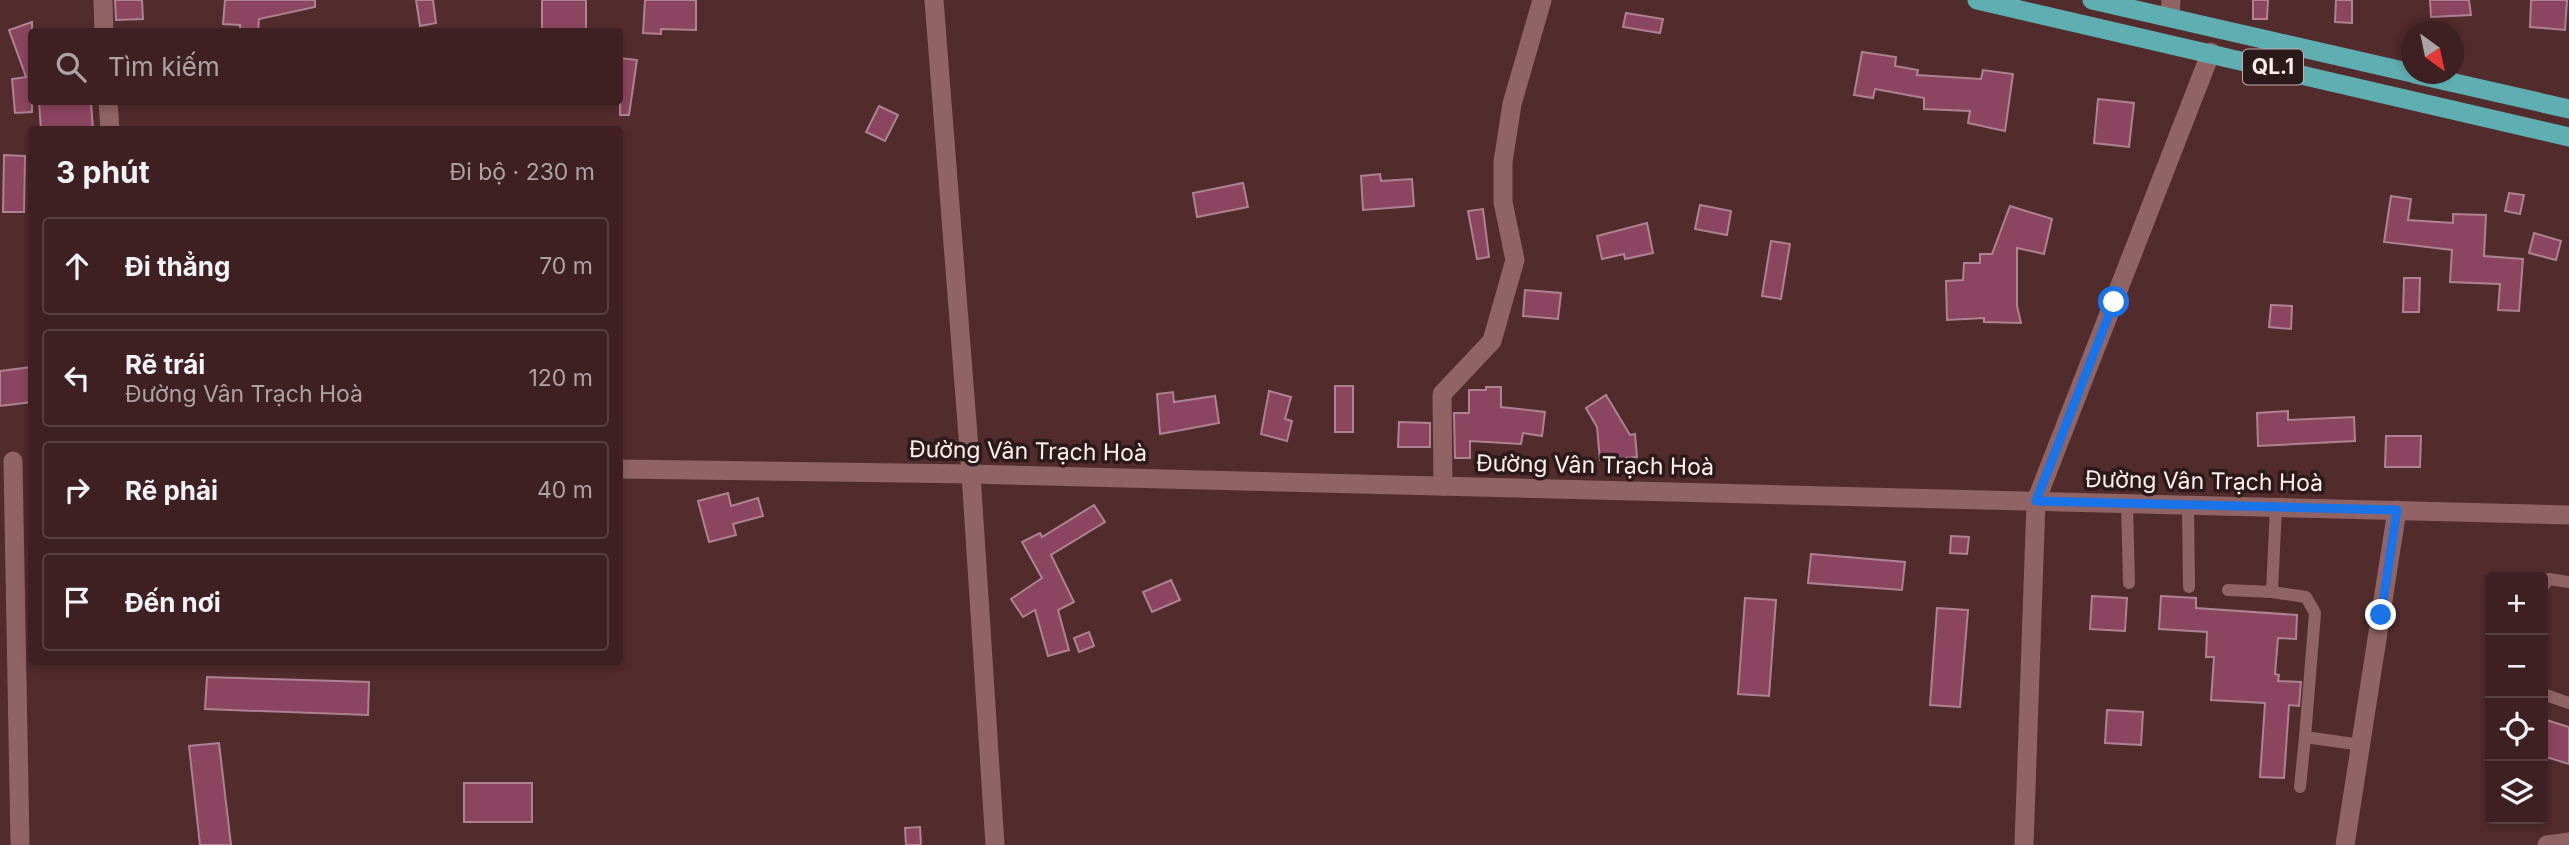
<!DOCTYPE html>
<html lang="vi">
<head>
<meta charset="utf-8">
<style>
	body { margin:0; font-family:Inter,sans-serif; background:#45282a; color:#f1f3f6 }
	.controls { position:absolute; right:21px; bottom:21px; display:grid; overflow:hidden; border-radius:7px; box-shadow:0 4px 10px #0003 }
	.controls button { width:63px; height:63px; display:grid; place-items:center; padding:0; border:0; border-bottom:2px solid #573e40; background:#3e2022; color:#f1f3f6; font:35px sans-serif }
	.compass { position:absolute; left:2401px; top:21px; width:63px; height:63px; border-radius:50%; background:#3e2022; box-shadow:0 4px 10px #0003; rotate:147deg }
	.stop { position:absolute; width:21px; height:21px; margin:-16px; border:5px solid #1a73e8; border-radius:50%; background:#fff }
	.stop.end { background:#1a73e8; border-color:#fff; box-shadow:0 2px 7px #0008 }
	.list { margin:0; padding:0; list-style:none }
	h2 { display:flex; justify-content:space-between; align-items:center; height:91px; margin:0; padding:0 28px; font-size:30px }
	h2 small { font-size:23px; font-weight:400; color:#ada3a5 }
	.list li { display:grid; grid-template-columns:46px 1fr auto; gap:21px; align-items:center; box-sizing:border-box; height:98px; margin:0 14px 14px; padding:0 14px; border:2px solid #573e40; border-radius:7px }
	.list b { display:block; font-size:26px; white-space:nowrap }
	.list p { margin:0; font-size:23px; white-space:nowrap; color:#ada3a5 }
	.list em { font-size:23px; font-style:normal; color:#ada3a5 }
	.icon { flex:none; width:38px; height:38px; fill:none; stroke:currentColor; stroke-width:2; stroke-linecap:round; stroke-linejoin:round }
	.map { position:relative; flex:none; width:2569px; height:845px; overflow:hidden }
	.search { position:absolute; background:#3e2022; box-shadow:0 4px 10px #0003; left:28px; top:28px; width:595px; height:77px; display:flex; align-items:center; gap:18px; box-sizing:border-box; padding:0 24px; border-radius:7px; color:#ada3a5; font-size:26px }
	.panel { position:absolute; background:#3e2022; box-shadow:0 4px 10px #0003; left:28px; top:126px; width:595px; height:539px; border-radius:7px }
	.map>svg:first-child { display:block }
	.building { fill:#8c455f; stroke:#ae8290; stroke-width:2 }
	.lines { fill:none; stroke-linecap:round; stroke-linejoin:round }
	.service { stroke:#906464; stroke-width:12 }
	.minor { stroke:#906464; stroke-width:19 }
	.tertiary { stroke:#906464; stroke-width:19 }
	.trunk { stroke:#5eaeb2; stroke-width:19 }
	.route { stroke:#1a73e8; stroke-width:9 }
	.labels { text-anchor:middle; stroke-width:7; stroke-linejoin:round; paint-order:stroke }
	.shield { fill:#2c1a1a; stroke:#c0afaf; stroke-width:2 }
	.shield-label { font-size:21px; font-weight:bold; fill:#ffefef }
	.street-label { font-size:23px; fill:#ffefef; stroke:#2c1a1a }
</style>
</head>
<body>
<div class="map">
<svg width="2569" height="845" viewBox="0 0 2569 845">
	<rect width="100%" height="100%" fill="#522b2d"/>
	<!-- building -->
	<g class="building">
		<path d="M 115,0 L 142,0 L 143,19 L 116,20 Z"/>
		<path d="M 225,0 L 315,0 L 315,7 L 259,19 L 258,32 L 240,32 L 240,25 L 223,24 Z"/>
		<path d="M 416,0 L 433,0 L 436,23 L 420,26 Z"/>
		<rect x="542" y="0" width="44" height="32"/>
		<path d="M 645,0 L 696,0 L 696,30 L 661,29 L 661,34 L 643,33 Z"/>
		<path d="M 2253,0 L 2268,0 L 2267,19 L 2253,19 Z"/>
		<path d="M 2336,0 L 2352,0 L 2352,23 L 2335,22 Z"/>
		<path d="M 2430,0 L 2469,0 L 2471,15 L 2431,17 Z"/>
		<path d="M 2531,0 L 2567,0 L 2565,30 L 2530,27 Z"/>
		<path d="M 1626,13 L 1663,19 L 1660,33 L 1623,27 Z"/>
		<path d="M 32,22 L 32,112 L 15,113 L 12,79 L 26,77 L 9,30 Z"/>
		<path d="M 1862,52 L 1896,57 L 1895,66 L 1918,70 L 1917,75 L 1981,79 L 1983,70 L 2013,74 L 2005,131 L 1968,123 L 1970,111 L 1924,109 L 1924,98 L 1875,89 L 1873,98 L 1854,95 Z"/>
		<path d="M 620,58 L 637,60 L 629,115 L 620,115 Z"/>
		<path d="M 2098,99 L 2134,103 L 2129,147 L 2094,143 Z"/>
		<path d="M 39,102 L 91,102 L 93,130 L 41,130 Z"/>
		<path d="M 879,106 L 898,115 L 885,141 L 866,132 Z"/>
		<path d="M 4,155 L 25,156 L 24,212 L 3,212 Z"/>
		<path d="M 1380,174 L 1381,181 L 1412,179 L 1414,206 L 1363,210 L 1361,176 Z"/>
		<path d="M 1243,183 L 1248,207 L 1197,217 L 1193,193 Z"/>
		<path d="M 2509,193 L 2524,195 L 2520,214 L 2505,211 Z"/>
		<path d="M 2391,196 L 2411,199 L 2408,220 L 2453,223 L 2453,214 L 2486,215 L 2484,256 L 2523,259 L 2519,311 L 2498,310 L 2500,284 L 2450,282 L 2452,250 L 2384,242 Z"/>
		<path d="M 1700,205 L 1731,211 L 1727,235 L 1695,229 Z"/>
		<path d="M 2010,206 L 2052,219 L 2044,254 L 2017,248 L 2017,306 L 2021,323 L 1984,322 L 1984,318 L 1947,320 L 1946,281 L 1963,280 L 1964,263 L 1980,263 L 1980,254 L 1992,254 Z"/>
		<path d="M 1483,209 L 1489,257 L 1477,259 L 1468,211 Z"/>
		<path d="M 1647,223 L 1653,253 L 1625,259 L 1624,254 L 1602,259 L 1597,236 Z"/>
		<path d="M 2534,233 L 2561,241 L 2556,260 L 2529,253 Z"/>
		<path d="M 1771,241 L 1790,244 L 1781,299 L 1762,296 Z"/>
		<path d="M 2404,278 L 2420,278 L 2419,312 L 2403,312 Z"/>
		<path d="M 1525,290 L 1561,293 L 1558,319 L 1523,316 Z"/>
		<path d="M 2271,305 L 2292,306 L 2291,329 L 2269,327 Z"/>
		<path d="M 32,367 L 32,402 L 0,406 L 0,371 Z"/>
		<rect x="1335" y="386" width="18" height="46"/>
		<path d="M 1486,387 L 1501,387 L 1501,407 L 1545,412 L 1542,436 L 1523,433 L 1521,444 L 1470,441 L 1470,458 L 1455,458 L 1454,413 L 1469,413 L 1469,390 L 1486,390 Z"/>
		<path d="M 1269,391 L 1291,397 L 1285,419 L 1292,421 L 1287,441 L 1261,434 Z"/>
		<path d="M 1173,392 L 1174,402 L 1215,396 L 1219,423 L 1160,434 L 1157,394 Z"/>
		<path d="M 1606,395 L 1630,435 L 1635,434 L 1637,457 L 1600,460 L 1597,427 L 1586,408 Z"/>
		<path d="M 2288,411 L 2288,420 L 2354,417 L 2355,441 L 2258,446 L 2257,413 Z"/>
		<path d="M 1399,422 L 1430,423 L 1430,447 L 1398,447 Z"/>
		<path d="M 2386,436 L 2421,436 L 2420,467 L 2385,467 Z"/>
		<path d="M 728,493 L 731,506 L 758,498 L 763,516 L 733,524 L 736,535 L 709,542 L 698,501 Z"/>
		<path d="M 1094,505 L 1105,522 L 1051,555 L 1074,602 L 1058,610 L 1069,650 L 1048,656 L 1035,610 L 1023,617 L 1011,599 L 1042,578 L 1022,542 L 1040,533 L 1042,537 Z"/>
		<path d="M 1951,536 L 1969,537 L 1967,554 L 1950,553 Z"/>
		<path d="M 1811,554 L 1905,562 L 1902,590 L 1808,583 Z"/>
		<path d="M 1171,580 L 1180,600 L 1152,612 L 1143,592 Z"/>
		<path d="M 2092,596 L 2127,598 L 2125,631 L 2090,629 Z"/>
		<path d="M 2161,596 L 2196,598 L 2196,608 L 2297,615 L 2296,639 L 2278,638 L 2275,674 L 2279,675 L 2278,681 L 2301,682 L 2299,706 L 2289,705 L 2284,778 L 2260,777 L 2265,703 L 2211,700 L 2214,657 L 2206,657 L 2207,632 L 2159,629 Z"/>
		<path d="M 1745,598 L 1776,600 L 1769,696 L 1738,694 Z"/>
		<path d="M 1937,608 L 1968,610 L 1960,707 L 1930,705 Z"/>
		<path d="M 1089,632 L 1094,646 L 1079,652 L 1074,638 Z"/>
		<path d="M 207,677 L 369,682 L 368,715 L 205,709 Z"/>
		<path d="M 2107,710 L 2143,712 L 2141,745 L 2105,743 Z"/>
		<path d="M 2543,719 L 2569,727 L 2569,764 L 2543,756 Z"/>
		<path d="M 219,743 L 231,845 L 200,845 L 189,746 Z"/>
		<rect x="464" y="783" width="68" height="39"/>
		<path d="M 920,827 L 921,845 L 906,845 L 905,828 Z"/>
	</g>
	<g class="lines">
		<!-- service -->
		<g class="service">
			<path d="M 2127,503 L 2129,583"/>
			<path d="M 2188,505 L 2189,587"/>
			<path d="M 2276,507 L 2272,592 L 2306,597 L 2315,613 L 2305,737 L 2362,745"/>
			<path d="M 2543,586 L 2549,579 L 2569,582"/>
			<path d="M 2228,590 L 2272,592"/>
			<path d="M 2543,694 L 2569,703"/>
			<path d="M 2300,787 L 2305,737"/>
		</g>
		<!-- minor -->
		<g class="minor">
			<path d="M 103,0 L 104,32"/>
			<path d="M 934,0 L 971,474 L 995,845"/>
			<path d="M 2170,17 L 2171,0"/>
			<path d="M 108,102 L 110,130"/>
			<path d="M 13,461 L 20,845"/>
			<path d="M 620,469 L 971,474 L 2569,515"/>
			<path d="M 1443,486 L 1442,394 L 1492,341 L 1515,260 L 1503,202 L 1503,162 L 1512,104 L 1542,0"/>
			<path d="M 2024,845 L 2036,501 L 2211,52"/>
			<path d="M 2345,845 L 2397,510"/>
		</g>
		<!-- tertiary -->
		<path class="tertiary" d="M 2547,845 L 2569,842"/>
		<!-- trunk -->
		<g class="trunk">
			<path d="M 1977,0 L 2569,137"/>
			<path d="M 2092,0 L 2412,73"/>
			<path d="M 2415,74 L 2569,109"/>
		</g>
	</g>
	<g class="lines">
		<!-- route -->
		<path class="route" d="M 2114,302 L 2036,501 L 2397,510 L 2381,615"/>
	</g>
	<g class="labels">
		<!-- shield labels -->
		<rect class="shield" x="2243" y="49.5" width="60" height="35" rx="5"/>
		<g class="shield-label">
			<text x="2273" y="74">QL.1</text>
		</g>
		<!-- street labels -->
		<g class="street-label">
			<text transform="translate(1028 451) rotate(1)" y="8">Đường Vân Trạch Hoà</text>
			<text transform="translate(1595 465) rotate(1)" y="8">Đường Vân Trạch Hoà</text>
			<text transform="translate(2204 481) rotate(1)" y="8">Đường Vân Trạch Hoà</text>
		</g>
	</g>
</svg>
<div class="controls">
<button>+</button>
<button>−</button>
<button><svg class="icon" aria-label="locate" viewBox="0 0 24 24"><circle cx="12" cy="12" r="6"/><path d="M12 2v4M12 18v4M2 12h4M18 12h4"/></svg></button>
<button><svg class="icon" aria-label="layers" viewBox="0 0 24 24"><path d="M12 4l9 5-9 5-9-5zM3 14l9 5 9-5"/></svg></button>
</div>
<svg class="compass" viewBox="-18 -18 36 36"><path d="M0-13l5 13h-10z" fill="#e53935"/><path d="M0 13l5-13h-10z" fill="#ada3a5"/></svg>
<div class="stop" style="left:2114px;top:302px"></div>
<div class="stop end" style="left:2381px;top:615px"></div>
<div class="search"><svg class="icon" aria-label="search" viewBox="0 0 24 24"><circle cx="10" cy="10" r="6"/><path d="M15 15l6 6"/></svg>Tìm kiếm</div>
<section class="panel">
<h2>3 phút<small>Đi bộ · 230 m</small></h2>
<ul class="list">
<li><svg class="icon" aria-label="ahead" viewBox="0 0 24 24"><path d="M12 20V5M6 11l6-6 6 6"/></svg><div><b>Đi thẳng</b></div><em>70 m</em></li>
<li><svg class="icon" aria-label="left" viewBox="0 0 24 24"><path d="M17 20v-9H6M10 6l-5 5 5 5"/></svg><div><b>Rẽ trái</b><p>Đường Vân Trạch Hoà</p></div><em>120 m</em></li>
<li><svg class="icon" aria-label="right" viewBox="0 0 24 24"><path d="M7 20v-9h11M14 6l5 5-5 5"/></svg><div><b>Rẽ phải</b></div><em>40 m</em></li>
<li><svg class="icon" aria-label="arrive" viewBox="0 0 24 24"><path d="M6 21V4h12l-3 4 3 4H6"/></svg><div><b>Đến nơi</b></div></li>
</ul>
</section>
</div>
</body>
</html>
